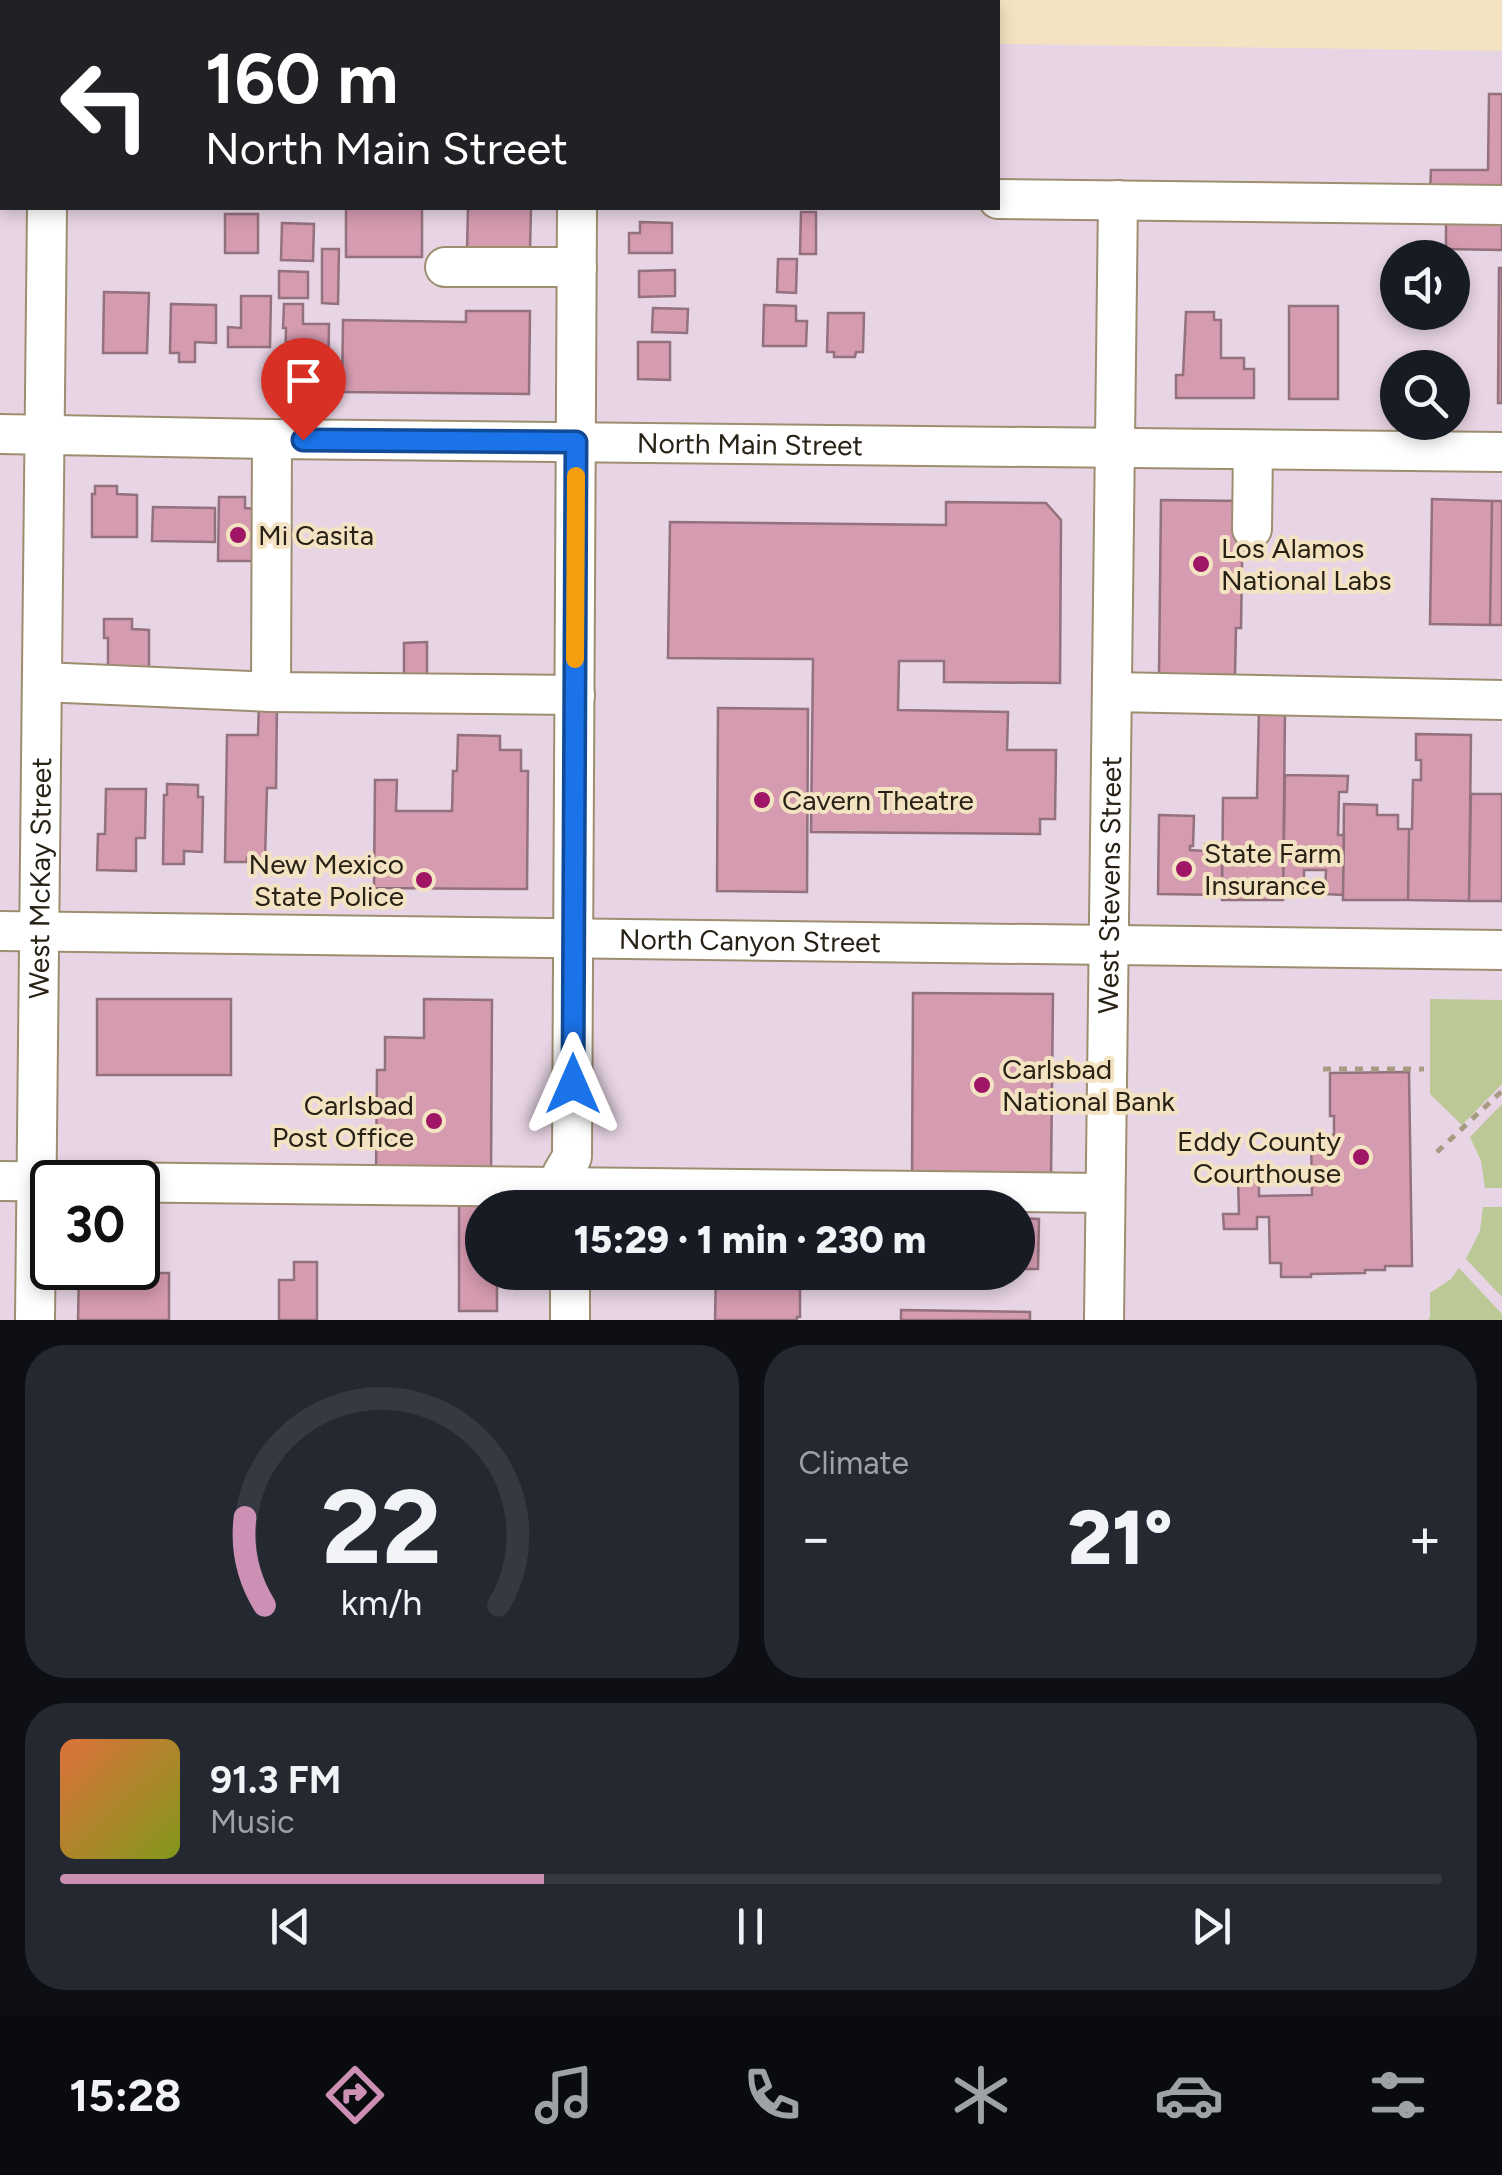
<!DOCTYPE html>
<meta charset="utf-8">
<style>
body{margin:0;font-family:Figtree,sans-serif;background:#242831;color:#f1f3f6;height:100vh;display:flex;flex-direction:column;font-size:38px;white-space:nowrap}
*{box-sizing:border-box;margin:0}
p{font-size:32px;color:#9ea1a6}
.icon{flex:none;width:55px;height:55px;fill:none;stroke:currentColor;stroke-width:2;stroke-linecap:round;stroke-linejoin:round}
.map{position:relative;height:1320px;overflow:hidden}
.details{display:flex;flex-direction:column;gap:25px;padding:25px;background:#0d0f14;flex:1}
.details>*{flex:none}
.guide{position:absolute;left:0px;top:0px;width:1000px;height:210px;box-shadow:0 5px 15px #0003;background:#202124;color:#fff;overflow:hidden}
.tools{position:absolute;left:1380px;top:240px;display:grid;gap:20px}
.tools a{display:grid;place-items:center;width:90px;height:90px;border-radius:50%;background:#171b24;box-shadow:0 5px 15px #0003;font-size:50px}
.speed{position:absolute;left:30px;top:1160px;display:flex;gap:20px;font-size:50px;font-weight:700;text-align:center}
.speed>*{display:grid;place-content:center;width:130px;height:130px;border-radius:50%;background:#171b24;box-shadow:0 5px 15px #0003;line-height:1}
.speed .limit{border:5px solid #111;border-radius:15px;background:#fff;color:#111}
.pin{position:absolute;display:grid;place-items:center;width:85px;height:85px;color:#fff;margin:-102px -42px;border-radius:50% 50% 50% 0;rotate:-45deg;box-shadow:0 0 10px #0007}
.pin .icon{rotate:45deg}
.me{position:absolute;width:110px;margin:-55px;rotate:0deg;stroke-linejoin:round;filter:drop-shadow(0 0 8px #0008)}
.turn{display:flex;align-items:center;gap:35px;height:210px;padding:0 40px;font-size:45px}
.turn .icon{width:130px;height:130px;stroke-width:2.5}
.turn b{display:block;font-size:70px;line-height:85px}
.big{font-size:75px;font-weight:800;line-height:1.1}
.details .tile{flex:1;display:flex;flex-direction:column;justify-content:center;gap:15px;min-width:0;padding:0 35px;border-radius:40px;background:#242831}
.details .dial{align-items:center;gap:0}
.dial svg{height:260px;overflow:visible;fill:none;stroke:#363941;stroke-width:7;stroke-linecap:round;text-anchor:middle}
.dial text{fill:#f1f3f6;stroke:none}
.song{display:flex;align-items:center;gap:30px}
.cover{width:120px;height:120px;border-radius:15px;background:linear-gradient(135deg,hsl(20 70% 55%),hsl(70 70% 35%))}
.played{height:10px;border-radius:5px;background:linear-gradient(90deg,#cc90b5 35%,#363941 35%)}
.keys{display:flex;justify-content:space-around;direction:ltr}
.heat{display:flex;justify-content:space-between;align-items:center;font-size:55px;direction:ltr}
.details .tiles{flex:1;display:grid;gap:25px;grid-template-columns:1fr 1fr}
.tile:last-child{grid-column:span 2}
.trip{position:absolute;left:465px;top:1190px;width:570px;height:100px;border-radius:50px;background:#171b24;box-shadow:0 5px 15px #0003;font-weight:800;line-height:100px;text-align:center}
.dock{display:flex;height:160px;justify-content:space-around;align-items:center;background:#090b0e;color:#9ea1a6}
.dock .icon{width:70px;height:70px}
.dock .selected{color:#cc90b5}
.dock b{font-size:45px;color:#f1f3f6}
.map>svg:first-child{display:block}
</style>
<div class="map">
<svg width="1502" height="1320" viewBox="0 0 1502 1320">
<rect width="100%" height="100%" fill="#f3e3c2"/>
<path fill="#e7d4e4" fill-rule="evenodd" d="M0 32H2V208H998V44L1502 51V1320H0ZM1398 258H1452V312H1398ZM1398 368H1452V422H1398ZM52 1182H138V1268H52ZM482 1208H1018V1272H482Z"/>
<path fill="#bcc896" d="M1430 999 1502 1000V1084L1462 1125 1430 1094Z
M1502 1104V1188H1485L1481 1161 1470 1137Z
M1483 1207H1502V1297L1466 1259 1480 1231Z
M1459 1268 1502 1314V1320H1428L1430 1317V1293L1451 1279Z"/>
<path fill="#d59bb0" stroke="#93717d" stroke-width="2.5" d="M1489 94H1502V193L1430 192 1431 170H1488Z
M346 208H422V257H346Z
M468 208H531L530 250 467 249Z
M801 212H816V254H800Z
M225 214H258V253H225Z
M1446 216 1502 217V250L1446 249Z
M640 222 672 223V253H629V233H640Z
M282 223 314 224 313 261 281 260Z
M322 249H339L338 304 322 303Z
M778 259H797L796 293 777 292Z
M1499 268H1502V403H1498Z
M675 270V296L639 297V271Z
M279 271 308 272V298H279Z
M104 292 149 293 147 353H103Z
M241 296H271L270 347H228V327L241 328Z
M171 304 216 305V343L195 342V362H179V353H170Z
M284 304H303V324H329L328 381 285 380 286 328H283Z
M764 305 796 306V321H807L806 346H763Z
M1289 306H1338V399H1289Z
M653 308 688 309 687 333 652 332Z
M466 311H530L529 394 342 392 343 320 466 322Z
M1186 312H1214V320H1221V358H1244V369H1254V398H1176V375H1183Z
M828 313H864L863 352H856L855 357H834V352H827Z
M638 342H670V380L638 379Z
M95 486H117V494L137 495V537H92V494H95Z
M219 497H245V508L259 509 258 561H218Z
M1432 499 1492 501 1490 625 1430 624Z
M1161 500 1243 501 1241 628H1236L1235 675 1159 674Z
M1492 501H1502V625H1490Z
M946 502 1046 503 1061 520 1060 683 944 682V661H899L898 710 1008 712 1007 750H1056L1055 819H1040V834L811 832 813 659 668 658 670 522 946 525Z
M153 507 215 508V542L152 541Z
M104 619H132V629L149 630V671L108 670V638H104Z
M427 642V676H404V643Z
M259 702H277L276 788H267L265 859 247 858V862H225L227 735H258Z
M718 708 808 709 807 892 717 891Z
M1259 709H1285L1283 900H1222L1223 798H1257Z
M1416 734 1471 735 1469 901 1408 900 1409 829H1412L1413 780H1421V760H1416Z
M458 735 500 736V750H521V771H528L527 889 374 888 375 780H397L396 811H452L453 771H457Z
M1285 775 1348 776 1347 792H1339L1338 835H1344L1343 895 1325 894 1326 870H1304V894H1283Z
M167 784 198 785V797H203L202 852 184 851V864H163L164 795H167Z
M106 789H146L145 838H136V871L97 870 98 834H105Z
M1471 794H1502V901H1469Z
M1344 804 1377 805V815H1398V829H1409L1408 900H1343Z
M1159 815 1194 816 1193 846H1190V850L1205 851V844L1222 845V895L1158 894Z
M913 993 1053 994 1051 1178 912 1176Z
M97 999H231V1075H97Z
M424 999 492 1000 491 1177 376 1172 377 1070H385V1037L424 1038Z
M1409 1072 1412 1266H1385V1270H1365V1273L1311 1274V1277H1281V1263H1270L1269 1217H1257V1229H1224L1223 1214H1239L1238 1179H1259V1196L1312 1195 1311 1135H1334V1116H1330V1073Z
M459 1202H498V1208H482V1272H497V1311H459Z
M1018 1218 1039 1219 1038 1269H1018Z
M294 1262H317V1320H279V1280H294Z
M84 1268H118V1273H169V1320H78L79 1272H84Z
M716 1272H830V1285H800V1317H797V1320H715Z
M901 1310 1030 1312V1320H901Z"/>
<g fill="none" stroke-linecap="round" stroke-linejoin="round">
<g stroke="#9d8e6f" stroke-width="42">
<g id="minor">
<path d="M0 187H2"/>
<path d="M998 199 1502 205"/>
<path d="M445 267H577"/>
<path id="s1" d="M0 434 272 439 1502 452"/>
<path d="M1252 529 1253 450"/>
<path d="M42 682 271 692 575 695"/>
<path d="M271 692 272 439"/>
<path d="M1113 692 1502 700"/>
<path id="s2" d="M0 931 1502 950"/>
<path d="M0 1181 1104 1193"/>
<path d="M562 1207V1174L572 1157 577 208"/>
<path id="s3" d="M35 1320 47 208"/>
<path d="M570 1320V1272"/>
<path id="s4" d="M1104 1320 1118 200"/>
</g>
</g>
<path stroke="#a79b81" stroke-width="5" stroke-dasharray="8 8" stroke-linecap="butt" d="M1323 1069H1424
M1437 1152 1502 1091"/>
<use href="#minor" stroke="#fff" stroke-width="38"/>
</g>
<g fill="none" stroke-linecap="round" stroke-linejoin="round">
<g stroke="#114b97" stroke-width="25">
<path id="route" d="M303 440 576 442 573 1084"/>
</g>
<use href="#route" stroke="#1a73e8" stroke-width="18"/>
<path stroke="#f59e0b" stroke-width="18" d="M575 659 576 476"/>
</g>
<g fill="#9e1665" stroke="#f3e3c2" stroke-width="4">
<circle cx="238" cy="535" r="10"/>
<circle cx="1201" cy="564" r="10"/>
<circle cx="762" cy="800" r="10"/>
<circle cx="1184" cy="869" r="10"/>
<circle cx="424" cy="880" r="10"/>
<circle cx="982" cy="1085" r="10"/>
<circle cx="434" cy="1121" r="10"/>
<circle cx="1361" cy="1157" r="10"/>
</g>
<g text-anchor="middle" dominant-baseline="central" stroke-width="8" stroke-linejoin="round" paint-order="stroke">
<g font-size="28" fill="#282216" stroke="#f3e3c2">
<text stroke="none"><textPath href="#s1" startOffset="750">North Main Street</textPath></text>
<text stroke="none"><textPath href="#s3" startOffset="442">West McKay Street</textPath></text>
<text stroke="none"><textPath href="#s4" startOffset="435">West Stevens Street</textPath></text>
<text stroke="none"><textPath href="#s2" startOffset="750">North Canyon Street</textPath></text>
</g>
<g font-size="28" fill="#282216" stroke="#f3e3c2" text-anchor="start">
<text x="258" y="535">Mi Casita</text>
<text x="1221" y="548">Los Alamos<tspan x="1221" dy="32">National Labs</tspan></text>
<text x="782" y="800">Cavern Theatre</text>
<text x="1204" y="853">State Farm<tspan x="1204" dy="32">Insurance</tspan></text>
<text x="404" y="864" text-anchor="end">New Mexico<tspan x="404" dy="32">State Police</tspan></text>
<text x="1002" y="1069">Carlsbad<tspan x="1002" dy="32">National Bank</tspan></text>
<text x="414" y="1105" text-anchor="end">Carlsbad<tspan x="414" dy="32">Post Office</tspan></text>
<text x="1341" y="1141" text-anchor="end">Eddy County<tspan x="1341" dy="32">Courthouse</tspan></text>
</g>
</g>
</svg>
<div class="tools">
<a><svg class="icon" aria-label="sound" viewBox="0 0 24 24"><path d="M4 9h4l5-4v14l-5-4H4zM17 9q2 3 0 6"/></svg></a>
<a><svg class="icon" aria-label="search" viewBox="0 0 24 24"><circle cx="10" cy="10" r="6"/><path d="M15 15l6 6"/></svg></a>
</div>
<div class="speed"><div class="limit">30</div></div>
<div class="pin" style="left:303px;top:440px;background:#d93025"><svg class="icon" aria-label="arrive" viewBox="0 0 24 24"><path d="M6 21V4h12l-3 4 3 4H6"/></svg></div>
<svg class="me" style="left:573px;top:1084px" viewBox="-20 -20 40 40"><path d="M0-17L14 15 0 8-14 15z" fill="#1a73e8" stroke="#fff" stroke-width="4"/></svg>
<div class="trip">15:29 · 1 min · 230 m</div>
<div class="guide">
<div class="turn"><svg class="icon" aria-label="left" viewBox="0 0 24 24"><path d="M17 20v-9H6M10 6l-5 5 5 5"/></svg><div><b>160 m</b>North Main Street</div></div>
</div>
</div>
<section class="details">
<div class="tiles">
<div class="tile dial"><svg viewBox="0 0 100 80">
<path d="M14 69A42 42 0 1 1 86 69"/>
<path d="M14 69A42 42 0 0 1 8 42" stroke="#cc90b5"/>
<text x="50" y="56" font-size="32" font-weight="700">22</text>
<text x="50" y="72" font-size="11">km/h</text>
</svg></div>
<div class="tile"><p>Climate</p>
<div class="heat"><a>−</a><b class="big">21°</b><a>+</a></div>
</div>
<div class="tile">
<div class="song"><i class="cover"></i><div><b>91.3 FM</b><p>Music</p></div></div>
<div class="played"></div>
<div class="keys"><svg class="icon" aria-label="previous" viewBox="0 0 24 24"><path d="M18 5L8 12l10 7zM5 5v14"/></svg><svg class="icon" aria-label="pause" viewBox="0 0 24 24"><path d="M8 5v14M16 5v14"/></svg><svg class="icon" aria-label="next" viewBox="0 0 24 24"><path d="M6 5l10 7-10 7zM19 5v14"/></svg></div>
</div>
</div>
</section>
<nav class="dock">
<b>15:28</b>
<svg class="icon selected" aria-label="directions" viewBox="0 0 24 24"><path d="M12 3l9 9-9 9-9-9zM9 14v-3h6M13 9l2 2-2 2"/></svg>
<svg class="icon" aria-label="music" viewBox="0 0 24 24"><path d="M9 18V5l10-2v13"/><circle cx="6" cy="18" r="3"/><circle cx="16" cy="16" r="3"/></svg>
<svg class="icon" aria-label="phone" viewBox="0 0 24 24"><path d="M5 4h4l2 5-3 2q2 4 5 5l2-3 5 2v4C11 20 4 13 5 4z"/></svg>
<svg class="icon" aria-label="climate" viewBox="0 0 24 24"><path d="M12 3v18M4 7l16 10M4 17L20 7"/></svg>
<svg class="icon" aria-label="car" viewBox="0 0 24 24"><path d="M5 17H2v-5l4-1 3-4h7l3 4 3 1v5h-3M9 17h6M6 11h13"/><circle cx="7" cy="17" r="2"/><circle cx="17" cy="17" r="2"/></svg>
<svg class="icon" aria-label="filters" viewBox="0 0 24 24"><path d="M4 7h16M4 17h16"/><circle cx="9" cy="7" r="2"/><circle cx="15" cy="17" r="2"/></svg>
</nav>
